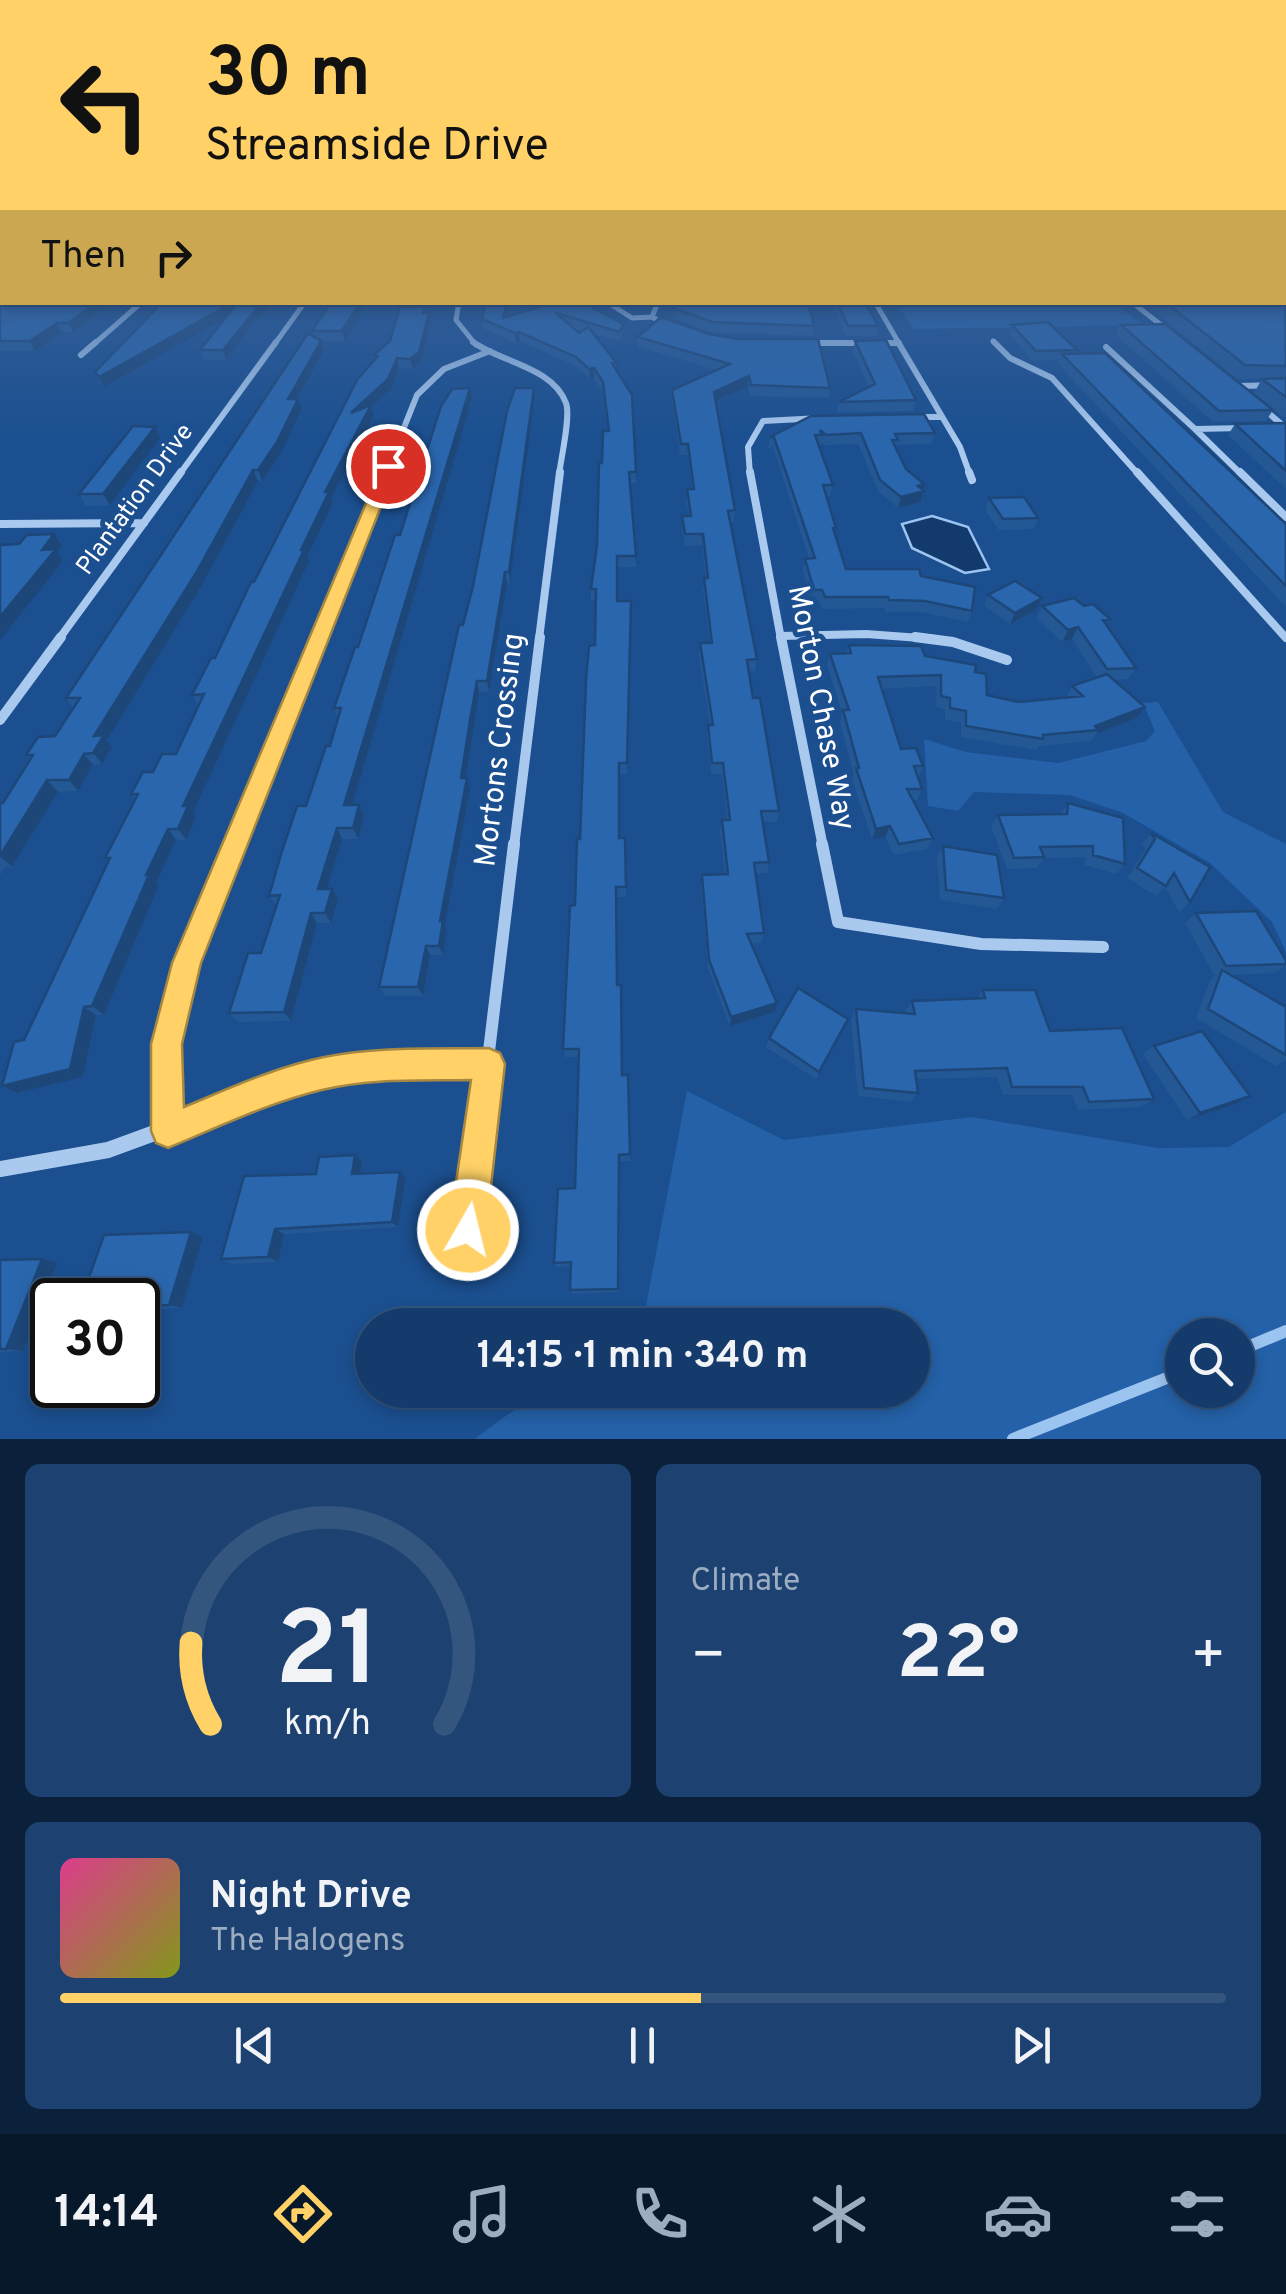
<!DOCTYPE html>
<meta charset="utf-8">
<style>
body{margin:0;font-family:Overpass,sans-serif;background:#1d4271;color:#f1f3f6;height:100vh;display:flex;flex-direction:column;font-size:38px;white-space:nowrap}
*{box-sizing:border-box;margin:0}
p{font-size:32px;color:#9dadc1}
.icon{flex:none;width:55px;height:55px;fill:none;stroke:currentColor;stroke-width:2;stroke-linecap:round;stroke-linejoin:round}
.map{position:relative;height:1439px;overflow:hidden}
.drawer{display:flex;flex-direction:column;gap:25px;padding:25px;background:#0b203b;flex:1}
.drawer>*{flex:none}
.banner{position:absolute;left:0px;top:0px;width:1288px;height:305px;box-shadow:0 5px 15px #0003,0 0 0 2px #33557e;background:#ffd166;color:#111;overflow:hidden}
.fabs{position:absolute;left:1165px;top:1318px;display:grid;gap:20px}
.fabs a{display:grid;place-items:center;width:90px;height:90px;border-radius:50%;background:#143b6b;box-shadow:0 5px 15px #0003,0 0 0 2px #33557e;font-size:50px}
.speed{position:absolute;left:30px;top:1278px;display:flex;gap:20px;font-size:50px;font-weight:700;text-align:center}
.speed>*{display:grid;place-content:center;width:130px;height:130px;border-radius:50%;background:#143b6b;box-shadow:0 5px 15px #0003,0 0 0 2px #33557e;line-height:1}
.speed .limit{border:5px solid #111;border-radius:15px;background:#fff;color:#111}
.pin{position:absolute;display:grid;place-items:center;width:85px;height:85px;color:#fff;margin:-42px;border:5px solid #fff;border-radius:50%;box-shadow:0 2px 10px #0007}
.me{position:absolute;width:110px;margin:-55px;rotate:8deg;stroke-linejoin:round;filter:drop-shadow(0 0 8px #0008)}
.turn{display:flex;align-items:center;gap:35px;height:210px;padding:0 40px;font-size:45px}
.turn .icon{width:130px;height:130px;stroke-width:2.5}
.turn b{display:block;font-size:70px;line-height:85px}
.then{display:flex;align-items:center;height:95px;padding:0 40px;background:#0003;gap:20px;font-size:38px}
.big{font-size:75px;font-weight:700;line-height:1.1}
.drawer .tile{flex:1;display:flex;flex-direction:column;justify-content:center;gap:15px;min-width:0;padding:0 35px;border-radius:15px;background:#1d4271}
.drawer .dial{align-items:center;gap:0}
.dial svg{height:260px;overflow:visible;fill:none;stroke:#33557e;stroke-width:7;stroke-linecap:round;text-anchor:middle}
.dial text{fill:#f1f3f6;stroke:none}
.song{display:flex;align-items:center;gap:30px}
.cover{width:120px;height:120px;border-radius:15px;background:linear-gradient(135deg,hsl(330 70% 55%),hsl(70 70% 35%))}
.played{height:10px;border-radius:5px;background:linear-gradient(90deg,#ffd166 55%,#33557e 55%)}
.keys{display:flex;justify-content:space-around;direction:ltr}
.heat{display:flex;justify-content:space-between;align-items:center;font-size:55px;direction:ltr}
.drawer .tiles{flex:1;display:grid;gap:25px;grid-template-columns:1fr 1fr}
.tile:last-child{grid-column:span 2}
.trip{position:absolute;left:355px;top:1308px;width:575px;height:100px;border-radius:50px;background:#143b6b;box-shadow:0 5px 15px #0003,0 0 0 2px #33557e;font-weight:700;line-height:100px;text-align:center}
.dock{display:flex;height:160px;justify-content:space-around;align-items:center;background:#08182b;color:#9dadc1}
.dock .icon{width:70px;height:70px}
.dock .active{color:#ffd166}
.dock b{font-size:45px;color:#f1f3f6}
.map>svg:first-child{display:block}
</style>
<div class="map">
<svg width="1286" height="1439" viewBox="0 0 1286 1439">
<rect width="100%" height="100%" fill="#1b4f8f"/>
<path fill="#2461a8" fill-rule="evenodd" d="M897 303H1114L1142 325 913 329Z
M1158 702 1223 812 1286 844V952L1272 922 1210 863 1123 813 1070 795 974 792 958 811 928 806 924 739 966 752 1058 763 1146 741 1155 731 1143 703Z
M687 1091 784 1140 972 1117 1158 1148 1229 1147 1286 1112V1439H474L542 1390H912V1325H632L644 1316ZM1182 1335H1238V1390H1182Z"/>
<path fill="#123a6d" stroke="#9cc4f0" stroke-width="2.5" d="M932 516 968 527 989 569 965 573 912 548 902 524Z"/>
<g fill="none" stroke-linecap="round" stroke-linejoin="round">
<path stroke="#9cc4f0" stroke-width="12" d="M1238 1351 1286 1331
M1013 1439 1182 1372"/>
<path stroke="#a9c9ee" stroke-width="5" d="M459 302 456 320 476 345
M607 302 632 318 652 317
M875 302 900 345
M1137 302 1133 303 1170 332
M652 317 670 327
M652 317 658 302
M993 341 997 345
M805 343H899
M93 345 142 302
M274 345 305 302"/>
<path stroke="#a9c9ee" stroke-width="6" d="M473 342C500 362 553 367 566 403 571 416 561 458 559 475
M898 342 960 447 970 475
M994 342 1010 358 1052 378 1139 475
M805 343H899
M1106 347 1195 429
M81 355 96 342
M1238 386 1286 385
M1260 406 1286 428
M913 417H942
M179 475 276 342
M385 475 417 395 444 369 490 351
M750 475 748 447 763 421 821 418
M1242 475 1195 429 1244 428"/>
<path stroke="#a9c9ee" stroke-width="8" d="M750 472 781 639
M969 472 972 480
M1137 472 1286 638
M1240 472 1286 517
M0 524 144 523
M780 636 866 634 934 639
M59 639 181 472
M318 639 386 472
M539 639 560 472"/>
<path stroke="#a9c9ee" stroke-width="10" d="M781 637 823 847
M915 637 953 642 1007 660
M0 720 61 637
M234 847 319 637
M514 847 540 637"/>
<path stroke="#a9c9ee" stroke-width="12" d="M822 844 838 922 981 944 1103 947
M168 1109 167 1044 187 963 235 844
M222 1109C260 1093 299 1077 341 1070 389 1061 440 1064 489 1064
M482 1109 514 844"/>
<path stroke="#a9c9ee" stroke-width="16" d="M168 1106V1131
M0 1169 108 1150 228 1106
M463 1264 482 1106"/>
<path fill="#fff" fill-rule="evenodd" d="M1285 255H1286V263H1285Z"/>
</g>
<path fill="#245895" d="M0 255 114 302 73 332H62L35 351H0Z
M1286 292V417H1283L1254 393 1262 379H1237L1148 306 1150 302H1285Z
M163 302 259 317 226 360H204L200 350 224 319 104 387 95 372Z
M368 302 345 341H321L324 351 297 399 302 409 281 453 262 481H258L202 585 107 740 112 747 102 764 93 765 78 791 58 792 12 867H5L0 875V803H3L30 759 26 755 55 736 73 708 66 698 313 337 312 331Z
M486 302H511L507 317 546 305 623 324V333L620 341 593 334 616 362V369L632 395 636 483H630L636 567H617V601L631 612 627 774H619V838H625L626 897H617V985L622 1075H628L630 1161H620L619 1292 572 1294 570 1290 571 1266 557 1267 554 1263 575 1188 579 1057H565L563 1049 595 645V600H591V589L597 545 602 463 608 431 603 392 594 378 590 379 577 367 520 341 516 343 483 328 482 319Z
M717 302H808L814 326 813 336 711 332 672 318 673 308Z
M831 302H865L878 326 876 336H846Z
M425 307 431 322 421 362 413 369 399 368 391 389 371 407 374 415 331 499 333 503 307 557 309 561 193 813 196 817 186 840H176L156 883 159 885 104 1015H96L83 1077 17 1093 2 1086 108 862 105 858 135 799 131 794 153 772 176 754 199 706 192 695 215 658 254 582 375 359 374 355Z
M1012 325 1077 350 1076 353 1286 524V607L1058 364 1059 360 1033 361 1009 335Z
M1121 325 1273 410 1266 421 1213 422 1116 335Z
M638 337 830 388 828 398 750 396 748 386 716 401 735 510 734 522H730L757 659 755 671H749L753 698 779 811 777 822H763L769 862 767 873H755L764 933 761 943 752 944 777 1003 775 1012 730 1026 708 969 701 885 702 875 725 874 720 831 722 820H727L722 774H711L707 736 708 725H710L699 655 700 643H710L703 590 704 578H706L702 545 685 546 682 528V516H689L686 500 687 489H692L688 455H680L672 400V390L716 370 638 347Z
M855 341 916 400 913 411 837 412 839 402 869 387 853 351Z
M535 398 510 583H507L489 692H479L472 731 465 778H467L470 789 445 925 447 931 443 955H430L423 996H385L379 987 463 625Z
M472 399 352 805H359L364 816 358 839H342L327 889H332L338 899 331 923H317L291 1021 238 1022 229 1013 261 953 277 906 269 896 330 746 338 718 334 708 358 647 400 535Z
M811 416 935 433 931 444 897 445 896 448 906 469 924 484 921 502 898 508 878 491 858 444 824 445 821 443 819 446 833 485 830 496H826L836 528 834 534 846 569 921 576 972 611 968 622 922 612H886L884 608 822 609 820 602H811L803 570 805 559 809 558 773 447 768 448 770 437Z
M1286 423V489L1228 435 1235 424Z
M160 438 110 505 86 506 79 494Z
M989 498 1038 518 1034 529 999 530 985 510Z
M988 595 1042 598 1036 610 1010 624 984 606Z
M1042 606 1106 625 1136 668 1128 679 1114 680 1145 707 1137 718 1096 734 1091 741 1039 746 1036 750 961 737V722L945 720V709L936 707 937 686 881 689 901 749 923 766 918 777 922 789 917 800H912L933 838 927 849 894 855 885 837 872 839 852 779 854 774 840 722 842 712 827 665 830 654 846 653 849 645 925 656 975 672 987 695 1018 702 1066 698 1072 686 1097 677 1072 639 1062 642 1036 618Z
M1068 803 1125 864 1116 874 1085 865V857L1044 858 1037 868 1007 869 991 826 998 815 1061 814Z
M1151 833 1190 902 1179 912 1165 887 1156 896 1127 878 1145 850 1142 844Z
M943 846 1004 898 997 909 940 900 937 857Z
M1196 913 1286 960V965L1275 973 1229 975 1286 1007V1060L1276 1066 1196 1018 1210 980 1216 975H1214L1185 923Z
M983 990 1050 1031 1154 1099 1140 1107 1078 1110 1072 1095H1003L997 1077 916 1079 918 1093 911 1102 858 1096 851 1019 856 1009 906 1013 905 1011 912 1001 976 999Z
M848 1019 816 1079 766 1047 769 1038Z
M1154 1046 1250 1096 1236 1104 1187 1120 1143 1054Z
M362 1161 360 1174 406 1178 398 1227 284 1234 278 1262 232 1264 221 1259Z
M191 1232 203 1237 182 1308 138 1310V1300Z
M0 1260 57 1263 23 1351 0 1352Z"/>
<path fill="#1d4779" d="M97 302H114L73 332 68 323Z
M234 302H242L244 308 104 387 99 377Z
M262 302H275L259 317 226 360 223 350Z
M360 302H368L345 341 342 331Z
M507 302H511L505 327 503 318Z
M429 312 431 322 421 362 413 369 410 359Z
M57 323 62 332 35 351 30 341Z
M519 332 520 341 516 343 515 333Z
M321 341 324 351 291 409 288 399Z
M397 358 399 368 391 389 371 407 374 415 331 499 333 503 307 557 309 561 193 813 196 817 186 840 178 829 183 806 301 550 325 492 351 413Z
M594 368V378L590 379 589 369Z
M749 376 748 386 713 402 714 392Z
M470 388 472 399 349 816 344 805Z
M534 388 535 398 510 583 509 572Z
M298 399 302 409 281 453 262 481 258 470Z
M155 427 160 438 110 505 103 494Z
M253 470 258 481 202 585 107 740 112 747 102 764 93 753 94 736Z
M924 484 921 502 898 508 901 497 918 486Z
M54 534 62 545 57 552 63 561 0 640V617L42 550Z
M505 572 507 583 489 692 487 681Z
M1042 598 1036 610 1010 624 1015 613Z
M1078 627 1072 639 1062 642 1068 630Z
M477 681 479 692 464 790 461 778Z
M1145 707 1137 718 1096 734 1098 730 1095 726Z
M84 754 93 765 78 791 69 780Z
M467 778 470 789 445 925 447 931 443 955 439 946 440 921Z
M47 780 58 792 12 867 0 856Z
M359 805 364 816 358 839 353 828Z
M890 826 885 837 872 839 876 829Z
M337 828 342 839 324 899 318 889Z
M168 829 176 840 156 883 159 885 104 1015 92 1006 146 875Z
M332 889 338 899 331 923 325 913Z
M311 913 317 923 291 1021 284 1012Z
M426 946 430 955 423 996 418 987Z
M777 1003 775 1012 730 1026 731 1017Z
M84 1007 96 1015 83 1077 17 1093 2 1086Z
M1250 1096 1236 1104 1187 1120 1200 1113Z
M355 1155 362 1161 359 1180 352 1174Z
M400 1172 406 1178 398 1227 392 1222Z
M275 1229 284 1234 278 1262 268 1257Z
M191 1232 203 1237 182 1308 169 1305Z
M42 1259 57 1263 23 1351 6 1349Z"/>
<path fill="#2a66ad" stroke="#1d4779" stroke-width="2.5" d="M2 254V302H97L68 323H57L30 341H0V255Z
M1285 292 1286 366 1245 365 1165 302H1285Z
M163 302H234L99 377 95 372Z
M238 302H262L223 350H200Z
M331 302H360L342 331H312Z
M486 302H507L503 318 546 305 547 302H582L623 324 620 332 556 313 579 333 588 327 616 362 612 363 632 395 636 472H629L636 556H617V601H631L627 763H619V838H625L626 887H616L617 985H621L622 1075H628L630 1154 619 1155 618 1289 570 1290 571 1262 554 1263 558 1189 575 1188 579 1049H563L570 906 575 905 577 839H580L586 680 589 646 595 645 596 589H591L597 545 599 463H602L603 431H609L603 382 594 368 589 369 576 357 519 332 515 333 482 319Z
M680 302H712L722 304 721 302H808L814 326 712 322 673 308Z
M837 302H865L878 326H848Z
M400 307H425L423 313 429 312 419 352 410 359 397 358 388 379 351 413 371 405 325 492H329L301 550H304L183 806H188L178 829H168L146 875H149L92 1006 84 1007 70 1069 2 1086 14 1042 24 1040 110 858H105L138 794H131L143 772H153L162 754H176L204 694 192 695 211 658H215L251 582H254L357 380 378 356 374 355 390 341Z
M661 317 709 334 739 339H818L830 388 751 385 749 376 714 392 735 510 728 511 757 659 747 660 753 698H760L779 811H761L769 862 754 863 764 933 747 934 777 1003 731 1017 709 960 702 875 728 874 722 820H730L723 763H712L708 725H713L700 643H712L704 578H708L703 534H685L682 516H691L687 489H694L688 444H681L672 390 730 364 638 337Z
M1048 322 1077 350 1036 351 1012 325Z
M1165 324 1273 410 1219 411 1121 325Z
M308 333 321 341 288 399H298L277 442 258 470H253L196 573 94 736 104 735 93 753 84 754 69 780H47L0 856V803H3L33 755H26L38 737 55 736 80 698H66Z
M886 340 916 400 839 402 875 384 855 341Z
M1105 353 1286 524V586L1062 354Z
M1286 378V397L1262 379Z
M470 388 344 805H359L353 828H337L318 889H332L325 913H311L284 1012 229 1013 248 953H261L280 895 269 896 282 851 297 806H306L326 746H330L341 708H334L355 647H358L395 535H400L441 406 452 389Z
M515 388H534L509 572H505L487 681H477L470 720 461 778H467L440 921H443L439 946H426L418 987H379L459 625H463L473 586 507 411Z
M924 414 935 433 895 434 898 440H892L906 469 924 484 918 486 924 491 901 497 880 480 861 433 826 435 820 430 822 435H815L833 485H823L836 528H833L846 569H919L921 576 975 587 972 611 925 601 889 600 888 597H825L822 590H814L805 559 815 558 774 437H770L811 416Z
M1286 423V471L1235 424Z
M133 426 155 427 103 494H79Z
M1024 497 1038 518 1003 519 989 498Z
M54 534 42 550 56 549 0 617V545L19 544 27 535Z
M1015 581 1042 598 1015 613 988 595Z
M1074 598 1084 606 1093 604 1110 619 1103 620 1136 668 1107 669 1078 627 1068 630 1042 606Z
M849 645 921 646 925 656 976 665 975 672 986 674 987 695 1018 702 1083 696 1072 686 1107 674 1145 707 1095 726 1098 730 1043 735V739L966 726V711L950 708V698L941 696V675L878 677 901 749 916 748 923 766H914L922 789H907L933 838 899 844 890 826 876 829 856 768H859L843 710H849L830 654 851 653Z
M1068 803 1123 818 1125 864 1093 855V846L1040 847 1044 857 1014 858 998 815 1067 814Z
M1151 833 1210 867 1190 902 1174 873 1166 886 1137 868 1155 839Z
M943 846 997 855 1004 898 946 890Z
M1256 911 1286 960V964L1226 966 1196 913Z
M1222 970 1286 1007V1055L1208 1009Z
M798 988 848 1019 819 1072 769 1038Z
M983 990H1035L1050 1031 1122 1028 1154 1099 1089 1102 1083 1087H1012L1007 1068 915 1071 918 1093 864 1088 856 1009 915 1014 912 1001 985 998Z
M1202 1031 1250 1096 1200 1113 1154 1046Z
M355 1155 352 1174 400 1172 392 1222 275 1229 268 1257 221 1259 244 1176 316 1174 319 1157Z
M191 1232 169 1305 138 1306V1300H81L104 1235Z
M42 1259 6 1349H0V1260Z"/>
<linearGradient id="sky" x2="0" y2="1"><stop stop-color="#0f2b4f"/><stop offset="0.54" stop-color="#39639b"/><stop offset="1" stop-color="#39639b" stop-opacity="0"/></linearGradient>
<rect width="1286" height="442" fill="url(#sky)"/>
<path fill="#ffd166" stroke="#a68842" stroke-width="2.5" d="M383 463 397 466 201 963 182 1044 184 1107C230 1088 275 1067 324 1057 378 1046 435 1049 489 1048L500 1053 505 1064 486 1230 480 1243 468 1248 455 1243 449 1230 471 1080C422 1081 370 1078 322 1090 268 1103 219 1127 168 1148L156 1143 151 1131V1044L172 963Z"/>
<g text-anchor="middle" dominant-baseline="central" stroke-width="10" stroke-linejoin="round" paint-order="stroke">
<g font-size="25" fill="#fff" stroke="#1b4f8f">
<text transform="translate(136 500) rotate(-54)">Plantation Drive</text>
</g>
<g font-size="30" fill="#fff" stroke="#1b4f8f">
<text transform="translate(820 708) rotate(79)">Morton Chase Way</text>
<text transform="translate(501 750) rotate(-83)">Mortons Crossing</text>
</g>
</g>
</svg>
<div class="fabs">
<a><svg class="icon" aria-label="search" viewBox="0 0 24 24"><circle cx="10" cy="10" r="6"/><path d="M15 15l6 6"/></svg></a>
</div>
<div class="speed"><div class="limit">30</div></div>
<div class="pin" style="left:388px;top:466px;background:#d93025"><svg class="icon" aria-label="arrive" viewBox="0 0 24 24"><path d="M6 21V4h12l-3 4 3 4H6"/></svg></div>
<svg class="me" style="left:468px;top:1230px" viewBox="-20 -20 40 40"><circle r="17" fill="#ffd166" stroke="#fff" stroke-width="3"/><path d="M0-11L8 9 0 5-8 9z" fill="#fff"/></svg>
<div class="trip">14:15 · 1 min · 340 m</div>
<div class="banner">
<div class="turn"><svg class="icon" aria-label="left" viewBox="0 0 24 24"><path d="M17 20v-9H6M10 6l-5 5 5 5"/></svg><div><b>30 m</b>Streamside Drive</div></div>
<div class="then">Then<svg class="icon" aria-label="right" viewBox="0 0 24 24"><path d="M7 20v-9h11M14 6l5 5-5 5"/></svg></div>
</div>
</div>
<section class="drawer">
<div class="tiles">
<div class="tile dial"><svg viewBox="0 0 100 80">
<path d="M14 69A42 42 0 1 1 86 69"/>
<path d="M14 69A42 42 0 0 1 8 44" stroke="#ffd166"/>
<text x="50" y="56" font-size="32" font-weight="700">21</text>
<text x="50" y="72" font-size="11">km/h</text>
</svg></div>
<div class="tile"><p>Climate</p>
<div class="heat"><a>−</a><b class="big">22°</b><a>+</a></div>
</div>
<div class="tile">
<div class="song"><i class="cover"></i><div><b>Night Drive</b><p>The Halogens</p></div></div>
<div class="played"></div>
<div class="keys"><svg class="icon" aria-label="previous" viewBox="0 0 24 24"><path d="M18 5L8 12l10 7zM5 5v14"/></svg><svg class="icon" aria-label="pause" viewBox="0 0 24 24"><path d="M8 5v14M16 5v14"/></svg><svg class="icon" aria-label="next" viewBox="0 0 24 24"><path d="M6 5l10 7-10 7zM19 5v14"/></svg></div>
</div>
</div>
</section>
<nav class="dock">
<b>14:14</b>
<svg class="icon active" aria-label="directions" viewBox="0 0 24 24"><path d="M12 3l9 9-9 9-9-9zM9 14v-3h6M13 9l2 2-2 2"/></svg>
<svg class="icon" aria-label="music" viewBox="0 0 24 24"><path d="M9 18V5l10-2v13"/><circle cx="6" cy="18" r="3"/><circle cx="16" cy="16" r="3"/></svg>
<svg class="icon" aria-label="phone" viewBox="0 0 24 24"><path d="M5 4h4l2 5-3 2q2 4 5 5l2-3 5 2v4C11 20 4 13 5 4z"/></svg>
<svg class="icon" aria-label="climate" viewBox="0 0 24 24"><path d="M12 3v18M4 7l16 10M4 17L20 7"/></svg>
<svg class="icon" aria-label="car" viewBox="0 0 24 24"><path d="M5 17H2v-5l4-1 3-4h7l3 4 3 1v5h-3M9 17h6M6 11h13"/><circle cx="7" cy="17" r="2"/><circle cx="17" cy="17" r="2"/></svg>
<svg class="icon" aria-label="filters" viewBox="0 0 24 24"><path d="M4 7h16M4 17h16"/><circle cx="9" cy="7" r="2"/><circle cx="15" cy="17" r="2"/></svg>
</nav>
